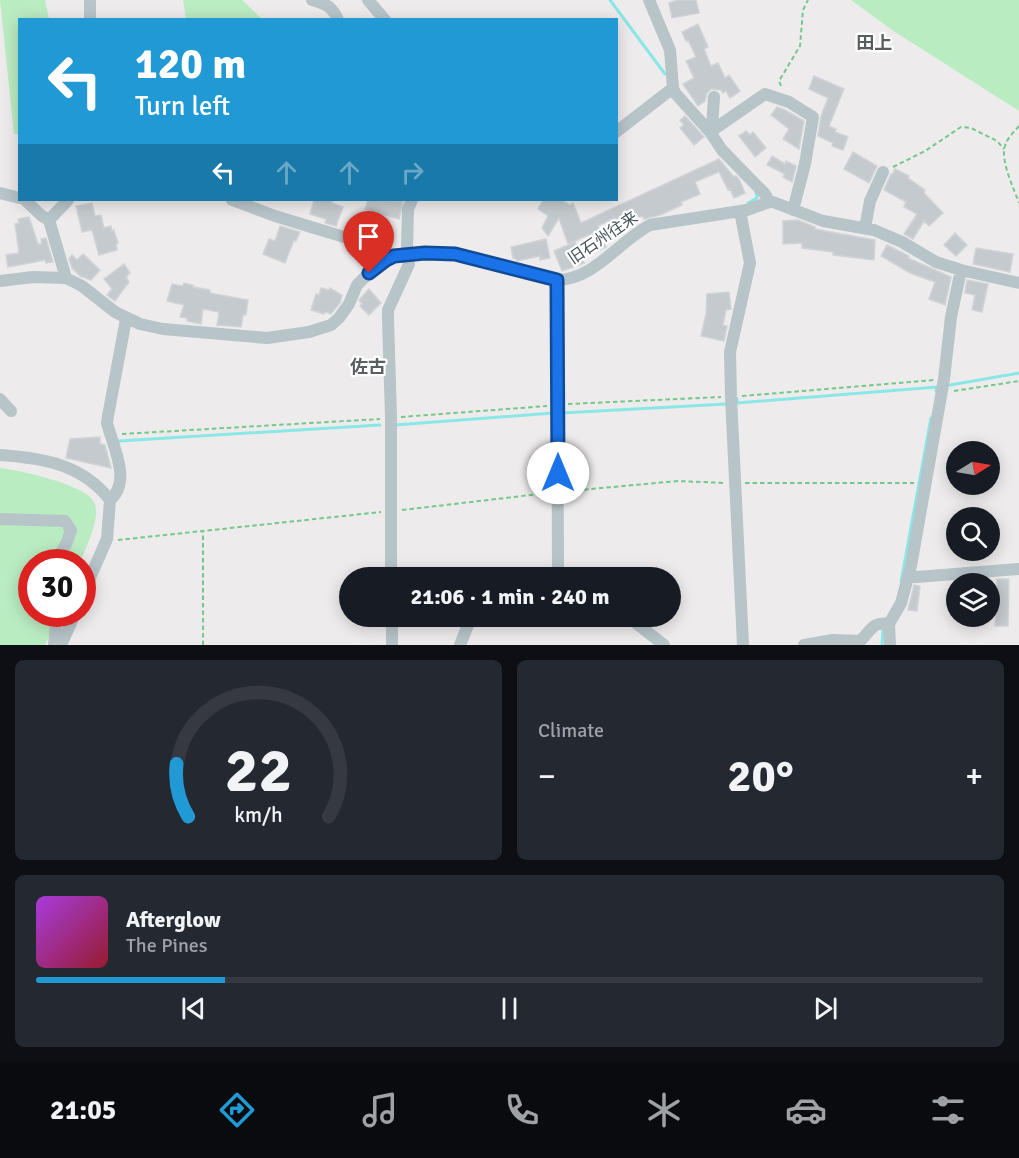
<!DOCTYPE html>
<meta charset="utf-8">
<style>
body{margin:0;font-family:Signika,"Noto Sans JP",sans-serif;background:#242831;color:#f1f3f6;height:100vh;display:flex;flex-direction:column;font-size:22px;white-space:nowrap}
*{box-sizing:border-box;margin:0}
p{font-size:20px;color:#9ea1a6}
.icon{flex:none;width:33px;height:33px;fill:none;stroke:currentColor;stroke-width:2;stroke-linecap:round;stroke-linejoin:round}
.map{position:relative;height:645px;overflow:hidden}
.panel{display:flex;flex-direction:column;gap:15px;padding:15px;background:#0d0f14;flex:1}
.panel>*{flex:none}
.banner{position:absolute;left:18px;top:18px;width:600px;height:183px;border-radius:0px;box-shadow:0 3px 15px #0003;background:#2099d4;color:#fff;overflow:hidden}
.needle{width:39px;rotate:79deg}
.buttons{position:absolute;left:946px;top:441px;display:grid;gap:12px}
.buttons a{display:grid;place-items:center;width:54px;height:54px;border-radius:50%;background:#171b24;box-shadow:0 3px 15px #0003;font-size:30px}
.speed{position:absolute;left:18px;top:549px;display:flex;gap:12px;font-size:30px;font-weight:700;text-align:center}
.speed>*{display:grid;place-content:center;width:78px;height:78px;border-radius:50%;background:#171b24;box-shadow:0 3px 15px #0003;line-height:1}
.speed .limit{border:9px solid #d22;background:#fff;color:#111}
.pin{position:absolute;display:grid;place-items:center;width:51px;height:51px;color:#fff;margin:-62px -26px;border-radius:50% 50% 50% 0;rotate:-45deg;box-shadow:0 0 6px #0007}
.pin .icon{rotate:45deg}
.me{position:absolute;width:66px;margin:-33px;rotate:0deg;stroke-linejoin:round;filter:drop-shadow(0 0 4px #0008)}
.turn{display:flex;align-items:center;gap:21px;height:126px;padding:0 18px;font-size:27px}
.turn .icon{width:78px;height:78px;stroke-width:2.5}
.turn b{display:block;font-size:42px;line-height:51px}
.lanes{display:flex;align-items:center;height:57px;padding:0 18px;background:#0003;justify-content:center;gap:30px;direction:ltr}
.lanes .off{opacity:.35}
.big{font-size:45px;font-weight:700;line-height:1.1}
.panel .widget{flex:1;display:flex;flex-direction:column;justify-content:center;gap:9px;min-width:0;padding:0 21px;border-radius:9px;background:#242831}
.panel .dial{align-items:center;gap:0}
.dial svg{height:156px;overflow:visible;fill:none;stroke:#363941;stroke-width:7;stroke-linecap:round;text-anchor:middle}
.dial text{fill:#f1f3f6;stroke:none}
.song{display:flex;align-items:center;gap:18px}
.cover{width:72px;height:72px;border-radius:9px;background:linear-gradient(135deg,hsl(280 70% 55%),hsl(350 70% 35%))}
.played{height:6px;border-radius:3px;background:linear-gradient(90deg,#2099d4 20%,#363941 20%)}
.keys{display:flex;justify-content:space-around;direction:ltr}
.heat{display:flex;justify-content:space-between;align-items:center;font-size:33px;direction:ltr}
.panel .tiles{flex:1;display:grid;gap:15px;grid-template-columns:1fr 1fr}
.widget:last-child{grid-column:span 2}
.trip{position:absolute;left:339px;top:567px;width:342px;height:60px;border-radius:30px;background:#171b24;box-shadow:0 3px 15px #0003;font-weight:700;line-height:60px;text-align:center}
.tab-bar{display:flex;height:96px;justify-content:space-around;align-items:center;background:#090b0e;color:#9ea1a6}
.tab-bar .icon{width:42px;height:42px}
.tab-bar .active{color:#2099d4}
.tab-bar b{font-size:27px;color:#f1f3f6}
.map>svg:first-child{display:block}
</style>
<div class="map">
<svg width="1019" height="645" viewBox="0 0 1019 645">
<rect width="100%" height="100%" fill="#eeebec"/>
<path fill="#baecc2" d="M0 0H45L49 19 20 20 19 134H14Z
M183 0H242L262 19H186Z
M851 0H1019V111L892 30Z
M0 468C18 470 90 485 95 504 100 520 86 547 80 562H32V614H60L45 645H0Z"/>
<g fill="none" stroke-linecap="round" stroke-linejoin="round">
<path stroke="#89e7e5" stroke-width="3" d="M610 0 665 74
M748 203 757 198 756 192
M950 385 1019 373
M737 399V403L937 387 936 391
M562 413 726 404
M395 425 553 413
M119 441 380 425
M901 582 931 418
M882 645 883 627"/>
</g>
<path fill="#c5cace" stroke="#d0d4d7" stroke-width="1.5" d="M677 0H696L699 13 672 18 669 3Z
M698 24 708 47 704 49 711 66 718 63 725 78 729 75 740 91 730 98 726 91 723 93 721 90 711 89 707 93 705 101 698 106 683 84 694 78 686 61 696 57 688 40 686 41 682 32Z
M814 76 844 89 829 126 836 129 835 132 848 137 843 150 832 146 833 143 818 136 821 116 828 98 809 89Z
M777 107 785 110 804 121 799 149 783 139 789 129 771 115Z
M685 116 704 137 694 145 680 128 684 125 680 120Z
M746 131 750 135 753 132 766 148 755 157 739 136Z
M853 152 877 166 869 183 844 169Z
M772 156 785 164 786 161 796 166 792 182 783 177 785 174 767 165Z
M719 159 734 177 736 176 739 179 745 193 734 198 730 189 728 190 719 172 716 173 695 182 700 194 681 202 682 205 660 215 644 219 643 216 640 217 619 227 615 218 598 226 606 247 598 251 591 234 568 244 559 218 548 236 542 228 548 216 538 209 543 200H561L570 205 573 203 581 223Z
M895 169 909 176 908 178 925 190 924 193 943 213 929 226 924 221 913 239 904 234 917 214 904 207 906 202 884 190 891 174 892 175Z
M314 200H332V203L343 207 336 226 325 223 326 219 310 214Z
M368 200 403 201 399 219 365 209Z
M92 203 95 216 101 215 104 228 111 226 112 231 114 230 118 243 116 244 117 250 99 255 92 230 82 232 76 206Z
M29 217 38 244H42L41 239 46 238 53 262 46 263 45 260 8 267 6 255 19 253 15 224 19 223 18 219Z
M798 220 815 227V229L875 240 874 260 833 255V252L802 248V243L783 244V221Z
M280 226 300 232 296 241 294 240 285 263 263 254 269 239 275 241Z
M955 233 967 245 956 256 944 245Z
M546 239 550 258 540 260V256L517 261 515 258H513L511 247Z
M575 242 584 263 562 271 554 251Z
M887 245 909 256 908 258 951 277 945 305 929 299 935 282 910 273 881 256Z
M976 248 1013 254 1010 272 973 264Z
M83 254 100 270 91 280 80 276 72 268 69 259 72 255 77 260Z
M124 264 130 273 126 277 129 282 115 301 107 295 112 289 104 279Z
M967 280 988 284 982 312 972 310 975 295 965 293Z
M184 283 193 285V287L210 290V293L248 300 246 315H243L241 327 217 325 219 312 203 309 201 324 187 321V318L180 317 184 305 167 301 172 284 183 286Z
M321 288 329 290 330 288 342 295 340 303 331 314 325 312 324 314 311 310 316 294 319 295Z
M369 289 381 303 369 315 360 306 362 304 359 300Z
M729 292 731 309 726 310 723 325 727 326 724 341 701 336 706 314 707 294Z
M100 437V444L105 445 111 468 66 458 70 439Z
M997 579H1009L1008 626H995Z
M914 585 920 586 917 611 908 610Z"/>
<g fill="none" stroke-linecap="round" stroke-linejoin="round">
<path stroke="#74c88b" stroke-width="2" stroke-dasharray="4.5 3" stroke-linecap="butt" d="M781 86 779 81 800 46 803 10 808 0
M1019 126C1014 132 1007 138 1005 146 1000 160 1014 189 1019 203
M893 167 925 151 961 127 971 128 997 141 1004 149
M954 391 1019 381
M742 396 934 380
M568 404 721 397
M401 417 547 406
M122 434 380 419
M745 483H914
M569 491 678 481 725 483
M402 510 548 493
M118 540 381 512
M203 645V531"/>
<path stroke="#b7c4c8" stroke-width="12" d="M90 0V20
M312 0C326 4 332 6 338 20
M368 0 385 20
M649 0 670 50 673 88 675 93 710 132 722 150 765 194 769 202
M616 132 673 88
M710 132 765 94 789 102 813 117 805 164 793 210
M710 132 712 127 714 97
M0 193 20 198
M25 200 42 216 49 220
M232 200 275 216 377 247 394 257
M740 211 750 263 730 352 731 397 743 645
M865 228 870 201 883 172
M66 278 49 220 68 200
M557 280 558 578
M0 281 33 277 66 278 82 286 115 312 140 324 163 329 267 338 309 332 331 325 339 318 349 304 357 285 369 273 386 260 394 257 425 253 455 254 557 280C594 280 619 241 650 225L747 210 769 202H773L823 221 874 230 902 242 936 262 961 270 1019 283
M0 399 11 411
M0 455C43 458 82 464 110 500L107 539 82 596
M110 500C132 481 113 447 107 423L108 416 126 319
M0 519 65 521 71 530 67 542 56 562
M909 576 917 577 1019 569
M391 578V418L388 318V310L409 264 407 249 408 209 412 200
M392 616V645
M627 616 664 645
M54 645 57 614
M61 645 75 614
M460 645 468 625 475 616
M804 645 833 640 860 641C871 631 872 621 889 624
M890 645 889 624 901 603 911 566 944 379 951 317 961 270"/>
</g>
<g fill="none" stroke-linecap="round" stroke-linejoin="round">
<g stroke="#114b97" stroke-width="15">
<path id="route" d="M369 273 386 260 394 256 425 253 455 254 557 280 558 473"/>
</g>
<use href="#route" stroke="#1a73e8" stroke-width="10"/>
</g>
<g text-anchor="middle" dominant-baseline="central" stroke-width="4.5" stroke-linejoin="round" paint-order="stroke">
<g font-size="16" fill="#455358" stroke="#fff">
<text transform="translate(603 238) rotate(-34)">旧石州往来</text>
</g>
<g font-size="18" font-weight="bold" fill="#595e60" stroke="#fff">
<text x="874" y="43">田上</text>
<text x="368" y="367">佐古</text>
</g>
</g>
</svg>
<div class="buttons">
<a><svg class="needle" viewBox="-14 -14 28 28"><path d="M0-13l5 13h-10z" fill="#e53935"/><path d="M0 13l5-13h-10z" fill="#9ea1a6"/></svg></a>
<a><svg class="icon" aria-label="search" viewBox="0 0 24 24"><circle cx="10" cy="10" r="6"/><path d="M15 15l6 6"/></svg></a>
<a><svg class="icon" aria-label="layers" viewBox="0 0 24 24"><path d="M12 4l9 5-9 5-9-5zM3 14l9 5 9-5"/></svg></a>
</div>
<div class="speed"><div class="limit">30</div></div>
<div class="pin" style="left:369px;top:273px;background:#d93025"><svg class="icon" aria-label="arrive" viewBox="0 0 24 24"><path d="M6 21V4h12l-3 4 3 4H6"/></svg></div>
<svg class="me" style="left:558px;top:473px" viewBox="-20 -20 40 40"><circle r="19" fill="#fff"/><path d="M0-13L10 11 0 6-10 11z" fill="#1a73e8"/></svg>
<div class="trip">21:06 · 1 min · 240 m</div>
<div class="banner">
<div class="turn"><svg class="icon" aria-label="left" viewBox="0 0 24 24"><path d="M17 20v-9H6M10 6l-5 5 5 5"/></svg><div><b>120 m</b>Turn left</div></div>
<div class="lanes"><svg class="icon" aria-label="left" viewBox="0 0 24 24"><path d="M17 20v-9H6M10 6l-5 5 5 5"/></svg><svg class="icon off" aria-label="ahead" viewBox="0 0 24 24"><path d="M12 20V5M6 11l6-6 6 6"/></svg><svg class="icon off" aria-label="ahead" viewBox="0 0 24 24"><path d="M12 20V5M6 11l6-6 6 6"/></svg><svg class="icon off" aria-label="right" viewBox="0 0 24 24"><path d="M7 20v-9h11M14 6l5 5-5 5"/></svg></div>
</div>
</div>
<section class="panel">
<div class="tiles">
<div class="widget dial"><svg viewBox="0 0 100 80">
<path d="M14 69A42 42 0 1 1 86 69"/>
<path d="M14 69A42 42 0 0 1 8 42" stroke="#2099d4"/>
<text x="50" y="56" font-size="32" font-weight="700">22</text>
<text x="50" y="72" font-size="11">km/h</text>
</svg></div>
<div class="widget"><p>Climate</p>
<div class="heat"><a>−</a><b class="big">20°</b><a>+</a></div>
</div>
<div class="widget">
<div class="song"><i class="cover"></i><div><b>Afterglow</b><p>The Pines</p></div></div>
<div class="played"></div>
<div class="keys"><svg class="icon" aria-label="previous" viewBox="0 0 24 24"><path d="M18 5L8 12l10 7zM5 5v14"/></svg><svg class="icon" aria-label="pause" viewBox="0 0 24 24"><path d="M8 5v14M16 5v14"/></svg><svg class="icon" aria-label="next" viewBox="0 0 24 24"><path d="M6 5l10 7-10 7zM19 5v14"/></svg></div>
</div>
</div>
</section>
<nav class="tab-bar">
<b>21:05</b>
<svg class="icon active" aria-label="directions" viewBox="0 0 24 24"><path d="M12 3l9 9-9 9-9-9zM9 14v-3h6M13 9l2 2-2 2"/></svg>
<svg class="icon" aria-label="music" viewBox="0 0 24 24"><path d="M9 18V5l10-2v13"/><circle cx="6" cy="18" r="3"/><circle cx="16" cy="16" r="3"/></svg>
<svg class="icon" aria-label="phone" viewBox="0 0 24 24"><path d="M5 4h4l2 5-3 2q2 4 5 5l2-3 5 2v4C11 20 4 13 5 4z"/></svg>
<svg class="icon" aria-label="climate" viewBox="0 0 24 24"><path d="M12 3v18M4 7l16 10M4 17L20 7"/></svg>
<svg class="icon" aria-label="car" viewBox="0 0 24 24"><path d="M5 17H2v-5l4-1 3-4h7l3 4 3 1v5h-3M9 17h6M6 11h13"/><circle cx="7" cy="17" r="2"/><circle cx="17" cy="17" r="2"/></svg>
<svg class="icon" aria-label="filters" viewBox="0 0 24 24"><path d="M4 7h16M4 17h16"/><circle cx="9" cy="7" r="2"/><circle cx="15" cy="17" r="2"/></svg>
</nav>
